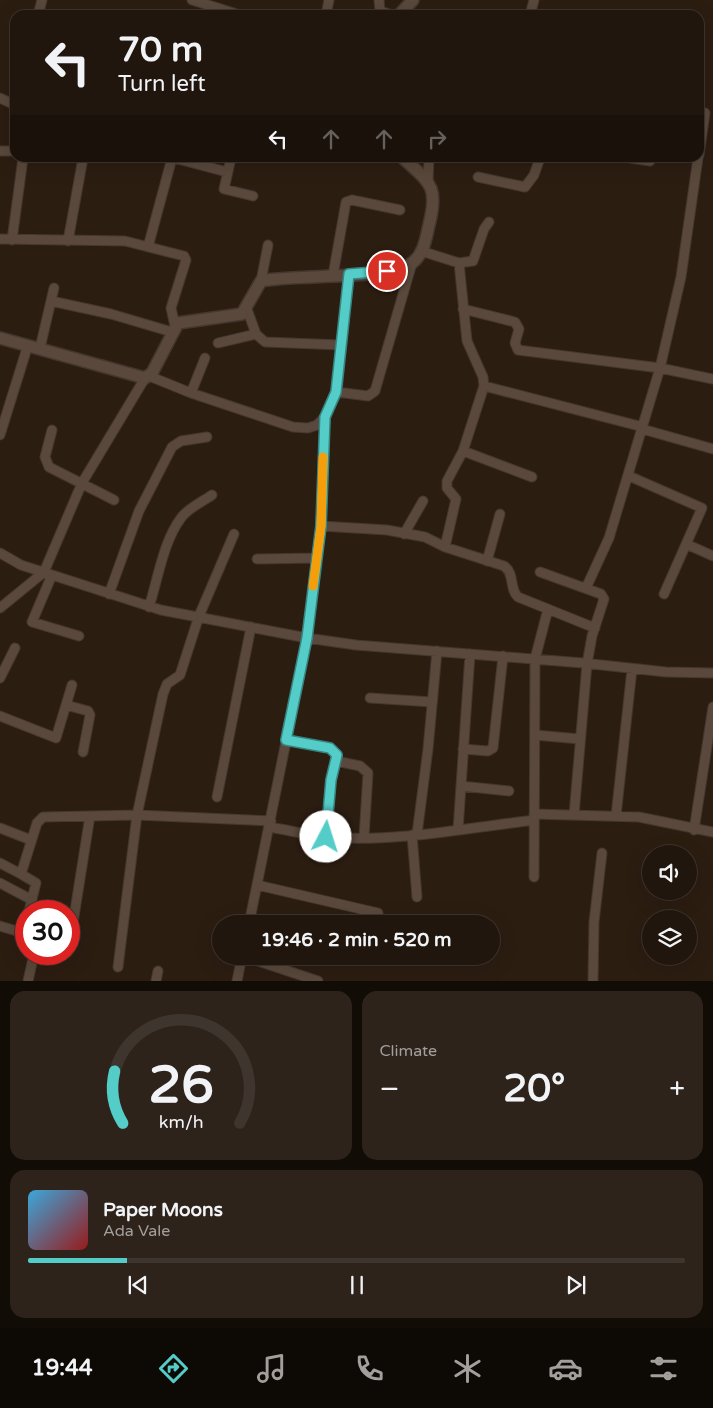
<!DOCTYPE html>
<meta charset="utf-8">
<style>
body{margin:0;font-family:"Varela Round",sans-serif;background:#2d231b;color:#f1f3f6;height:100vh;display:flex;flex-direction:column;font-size:19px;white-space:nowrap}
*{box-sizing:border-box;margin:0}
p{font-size:16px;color:#a29f9d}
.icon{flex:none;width:28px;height:28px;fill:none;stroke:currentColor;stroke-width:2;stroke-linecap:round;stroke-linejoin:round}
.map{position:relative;height:981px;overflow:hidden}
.panel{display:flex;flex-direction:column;gap:10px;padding:10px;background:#120c07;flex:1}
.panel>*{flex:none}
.hud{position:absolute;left:10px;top:10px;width:694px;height:152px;border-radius:15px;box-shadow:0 5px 20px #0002,0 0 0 1px #3e352e;background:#21160d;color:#f1f3f6;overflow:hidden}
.tools{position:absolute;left:642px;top:845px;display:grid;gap:10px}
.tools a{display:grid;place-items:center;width:55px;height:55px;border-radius:50%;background:#21160d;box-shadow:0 5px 20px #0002,0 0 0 1px #3e352e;font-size:25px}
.speed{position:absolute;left:15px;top:900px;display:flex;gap:10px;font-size:25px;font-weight:700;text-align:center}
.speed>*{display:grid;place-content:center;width:65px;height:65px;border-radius:50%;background:#21160d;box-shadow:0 5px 20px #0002,0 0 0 1px #3e352e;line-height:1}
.speed .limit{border:8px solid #d22;background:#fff;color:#111}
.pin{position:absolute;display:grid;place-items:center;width:42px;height:42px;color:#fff;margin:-21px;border:2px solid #fff;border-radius:50%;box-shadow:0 1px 5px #0007}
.me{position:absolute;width:55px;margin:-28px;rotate:5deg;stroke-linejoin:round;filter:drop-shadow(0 0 4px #0008)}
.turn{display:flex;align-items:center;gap:18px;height:105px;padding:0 25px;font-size:22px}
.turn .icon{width:65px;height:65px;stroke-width:2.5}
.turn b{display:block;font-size:35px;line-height:42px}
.lanes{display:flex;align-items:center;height:48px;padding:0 25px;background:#0003;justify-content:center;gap:25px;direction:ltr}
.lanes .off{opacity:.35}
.big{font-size:38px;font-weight:800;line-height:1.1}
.panel .widget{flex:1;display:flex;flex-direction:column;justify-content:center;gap:8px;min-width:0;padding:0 18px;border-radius:15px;background:#2d231b}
.panel .dial{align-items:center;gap:0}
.dial svg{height:130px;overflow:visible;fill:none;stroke:#3e352e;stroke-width:7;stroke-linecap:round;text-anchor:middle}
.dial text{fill:#f1f3f6;stroke:none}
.song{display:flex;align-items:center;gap:15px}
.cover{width:60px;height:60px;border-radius:8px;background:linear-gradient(135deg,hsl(200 70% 55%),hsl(0 70% 35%))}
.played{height:5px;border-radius:2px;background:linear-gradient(90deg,#54cdc8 15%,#3e352e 15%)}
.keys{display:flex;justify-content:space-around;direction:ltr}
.heat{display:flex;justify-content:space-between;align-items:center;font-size:28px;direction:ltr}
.panel .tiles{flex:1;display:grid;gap:10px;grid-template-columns:1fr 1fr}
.widget:last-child{grid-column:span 2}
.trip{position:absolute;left:212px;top:915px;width:288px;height:50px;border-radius:25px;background:#21160d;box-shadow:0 5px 20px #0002,0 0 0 1px #3e352e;font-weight:800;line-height:50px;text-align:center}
.dock{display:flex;height:80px;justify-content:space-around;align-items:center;background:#0d0905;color:#a29f9d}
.dock .icon{width:35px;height:35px}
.dock .current{color:#54cdc8}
.dock b{font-size:22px;color:#f1f3f6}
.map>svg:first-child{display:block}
</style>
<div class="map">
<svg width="713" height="981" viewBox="0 0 713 981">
<rect width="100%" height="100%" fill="#2c1d11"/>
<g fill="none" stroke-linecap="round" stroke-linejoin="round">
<g stroke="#443730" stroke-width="11">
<path id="street" d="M192 0 240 15
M379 0 380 11 392 15
M38 15 42 0
M326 15 329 0
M530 15 534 0
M0 98 15 105
M0 151H15
M699 155 705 113
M174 158 227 172
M231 158 224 189 253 196
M630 158 650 161
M478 177 525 187 534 175 540 158
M428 182 429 158
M0 239 125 241 184 256 186 260 171 308 175 326
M12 240 23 158
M68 241 83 158
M148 247 172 158
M421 251 459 263 473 261 484 229 489 222
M333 275 346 202 352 200 400 210
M261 281 268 245
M51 301 111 314 172 332
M247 309 256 334 265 342 341 345
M463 309 515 322 519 329 515 343 518 350 660 368 713 379
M218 343 256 334
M40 348 54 288
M149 376 191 393 293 427 308 428 317 425 325 417 337 392 349 274
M484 386 643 427
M337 392 368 396 375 391 412 263
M191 393 205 358
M642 429 713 449
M52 430 45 457 49 467 114 500
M0 435 28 345
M463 451 532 477
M629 476 702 508 664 594
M321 526 387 530 425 537 445 547 504 566C515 573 509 589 518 597L595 628
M404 534 423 501
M686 544 713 556
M445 547 456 499 447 488V481L463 451 484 386 483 377 467 341 459 263
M0 553 21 565 161 610 307 638 356 645 583 663 666 672 713 673
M257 559 317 558
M487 561 500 514
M540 572 601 594 604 599 592 636 587 664 574 815
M52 575 32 622 79 636
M586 588 609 538 660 368 681 277 698 158
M109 594 139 511 172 447 181 441 207 437
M149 607C158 579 163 542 181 518 188 508 202 502 212 495
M0 608 44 572 82 483 145 378
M0 678 15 648
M370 698 432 702
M66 705 88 711 90 715 83 752
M0 716 56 738 72 685
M535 735 580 739
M287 740 330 748 337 755 331 780 326 837
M463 749 488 751 493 748 503 656
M336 761 360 766 368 773 364 837
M461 786 509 791
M217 797 251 627
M534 814 639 817 713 832
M616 816 632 669
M269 827C288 830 307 835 326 837 391 843 469 828 534 820
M0 828 31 840
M458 830 470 654
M694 830 713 707
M417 834 428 749 437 651
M412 835 417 897
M0 863 21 874 37 823 43 817 137 815 271 821
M21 874 36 883 29 911
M534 877 535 659 548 609
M0 883 32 900
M257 885 378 913
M73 923 90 816
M249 924 307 638 321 526 325 417
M0 926 20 932 23 931 26 923
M243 956 318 981
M118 967 137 815 163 694 167 684 180 675 199 616 234 534
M28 981 34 954
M156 981 158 971
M237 981 242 956
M593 981 594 922 602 853"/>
</g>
<g stroke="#443730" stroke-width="14">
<path id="secondary" d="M399 15 413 0
M0 338 145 378 152 373 178 323 242 314 261 281C294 274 391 280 412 263 424 254 426 238 429 225 439 186 430 183 403 158"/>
</g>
<use href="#street" stroke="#59483b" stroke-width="9"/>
<use href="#secondary" stroke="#59483b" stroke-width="11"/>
</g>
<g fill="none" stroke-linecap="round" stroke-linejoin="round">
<g stroke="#378582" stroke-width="12">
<path id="route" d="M326 837 331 780 337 755 330 748 286 740 307 638 321 526 325 417 336 392 349 274 387 271"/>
</g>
<use href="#route" stroke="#54cdc8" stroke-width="9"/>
<path stroke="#f59e0b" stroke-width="9" d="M313 586 321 526 323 457"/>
</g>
</svg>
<div class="tools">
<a><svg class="icon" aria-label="sound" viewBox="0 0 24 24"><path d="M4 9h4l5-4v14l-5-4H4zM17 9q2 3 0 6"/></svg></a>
<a><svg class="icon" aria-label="layers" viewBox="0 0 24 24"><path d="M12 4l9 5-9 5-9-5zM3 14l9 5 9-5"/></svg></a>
</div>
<div class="speed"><div class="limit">30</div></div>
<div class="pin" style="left:387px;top:271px;background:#d93025"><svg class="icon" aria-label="arrive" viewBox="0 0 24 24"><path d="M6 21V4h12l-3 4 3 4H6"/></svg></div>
<svg class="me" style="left:326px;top:837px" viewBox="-20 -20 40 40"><circle r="19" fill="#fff"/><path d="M0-13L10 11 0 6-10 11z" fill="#54cdc8"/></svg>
<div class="trip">19:46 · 2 min · 520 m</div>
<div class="hud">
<div class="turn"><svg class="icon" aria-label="left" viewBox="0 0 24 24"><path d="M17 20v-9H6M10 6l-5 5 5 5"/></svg><div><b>70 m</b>Turn left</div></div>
<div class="lanes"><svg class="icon" aria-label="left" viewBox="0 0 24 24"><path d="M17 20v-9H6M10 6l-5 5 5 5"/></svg><svg class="icon off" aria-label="ahead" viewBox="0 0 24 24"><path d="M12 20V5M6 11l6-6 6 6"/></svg><svg class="icon off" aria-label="ahead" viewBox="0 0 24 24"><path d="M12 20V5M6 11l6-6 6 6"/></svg><svg class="icon off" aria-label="right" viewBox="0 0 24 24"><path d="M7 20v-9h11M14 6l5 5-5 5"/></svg></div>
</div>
</div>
<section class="panel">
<div class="tiles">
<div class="widget dial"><svg viewBox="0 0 100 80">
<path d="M14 69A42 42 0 1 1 86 69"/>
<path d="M14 69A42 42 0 0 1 9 37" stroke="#54cdc8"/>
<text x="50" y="56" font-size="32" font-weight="700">26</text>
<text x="50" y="72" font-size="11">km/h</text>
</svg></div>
<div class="widget"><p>Climate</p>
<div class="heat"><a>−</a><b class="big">20°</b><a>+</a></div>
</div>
<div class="widget">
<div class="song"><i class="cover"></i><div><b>Paper Moons</b><p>Ada Vale</p></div></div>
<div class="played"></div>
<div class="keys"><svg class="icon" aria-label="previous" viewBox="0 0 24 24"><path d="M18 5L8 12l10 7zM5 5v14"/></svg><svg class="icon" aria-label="pause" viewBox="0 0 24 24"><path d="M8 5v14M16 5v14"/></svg><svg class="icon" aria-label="next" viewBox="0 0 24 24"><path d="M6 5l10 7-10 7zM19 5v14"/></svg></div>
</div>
</div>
</section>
<nav class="dock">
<b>19:44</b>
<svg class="icon current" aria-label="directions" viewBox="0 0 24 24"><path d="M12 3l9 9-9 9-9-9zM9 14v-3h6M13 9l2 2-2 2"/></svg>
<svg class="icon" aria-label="music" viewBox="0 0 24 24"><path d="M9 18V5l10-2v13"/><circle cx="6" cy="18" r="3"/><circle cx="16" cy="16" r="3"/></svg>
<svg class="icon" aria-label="phone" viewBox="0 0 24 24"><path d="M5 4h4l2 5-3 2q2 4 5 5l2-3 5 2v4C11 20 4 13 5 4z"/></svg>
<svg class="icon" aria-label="climate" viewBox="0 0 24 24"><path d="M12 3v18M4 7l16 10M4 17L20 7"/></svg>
<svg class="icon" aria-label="car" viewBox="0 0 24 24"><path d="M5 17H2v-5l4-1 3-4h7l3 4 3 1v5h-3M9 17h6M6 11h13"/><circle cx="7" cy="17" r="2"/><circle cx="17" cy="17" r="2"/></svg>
<svg class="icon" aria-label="filters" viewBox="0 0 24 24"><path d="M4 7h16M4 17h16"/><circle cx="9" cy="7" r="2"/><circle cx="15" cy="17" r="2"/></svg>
</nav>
